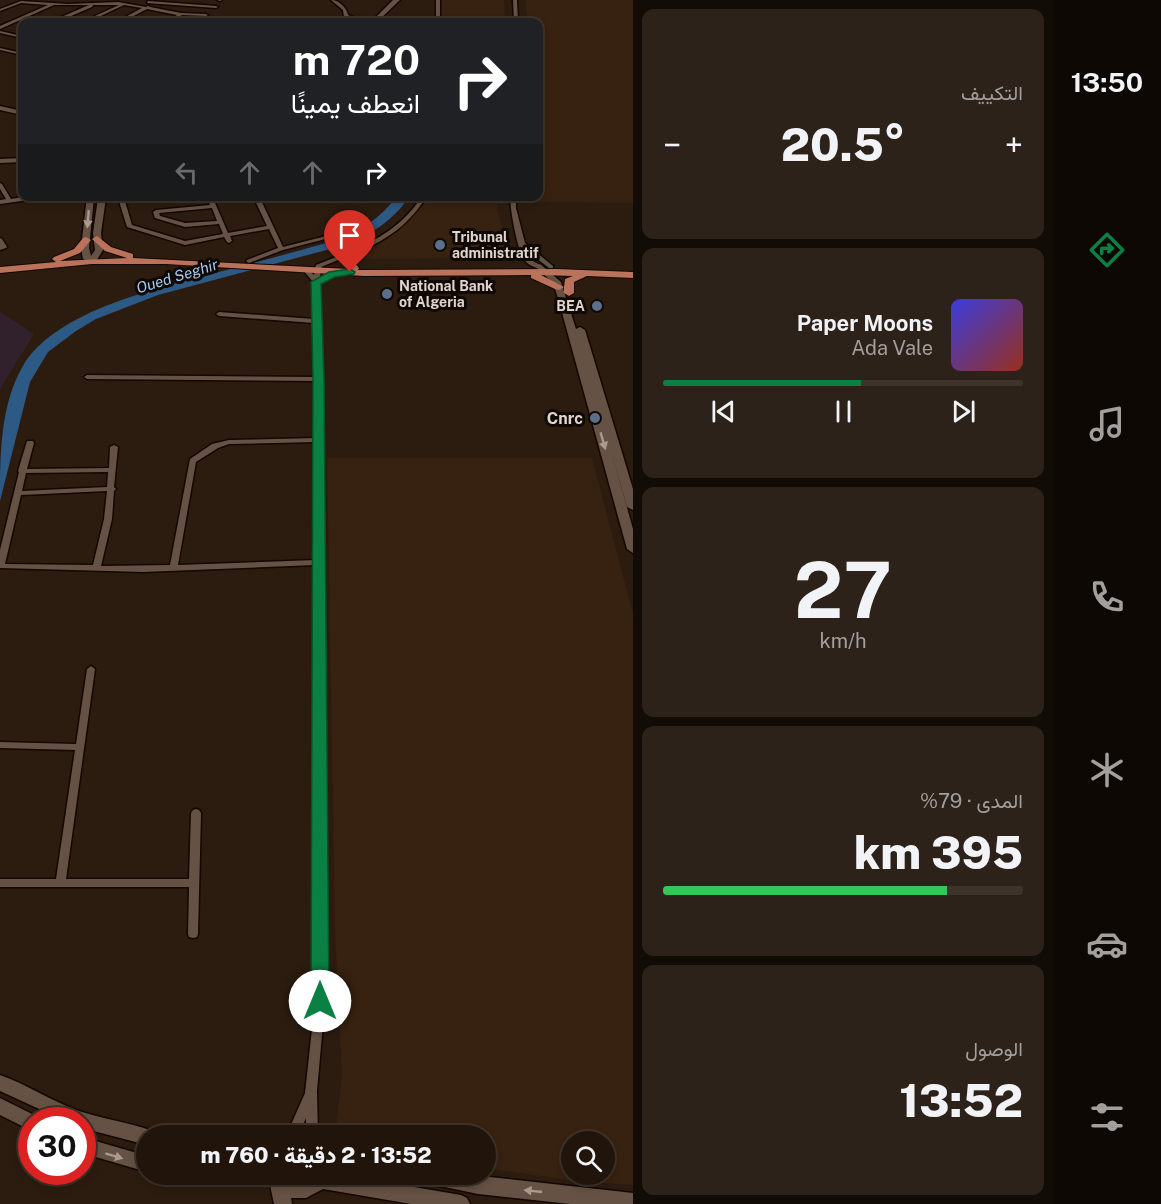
<!DOCTYPE html>
<html lang="ar">
<meta charset="utf-8">
<style>
body{margin:0;font-family:"Public Sans",Vazirmatn,sans-serif;background:#2d2219;color:#f1f3f6;direction:rtl;height:100vh;display:flex;flex-direction:column;font-size:22px;white-space:nowrap}
*{box-sizing:border-box;margin:0}
p{font-size:20px;color:#a29f9d}
.icon{flex:none;width:33px;height:33px;fill:none;stroke:currentColor;stroke-width:2;stroke-linecap:round;stroke-linejoin:round}
.map{position:relative;flex:1;overflow:hidden;direction:ltr}
.details{display:flex;flex-direction:column;gap:9px;padding:9px;background:#120c06;width:420px}
.details>*{flex:none}
.banner{position:absolute;left:18px;top:18px;width:525px;height:183px;border-radius:12px;box-shadow:0 3px 9px #0003,0 0 0 2px #3e342c;direction:rtl;background:#202124;color:#fff;overflow:hidden}
.tools{position:absolute;left:561px;top:1131px;display:grid;gap:12px}
.tools a{display:grid;place-items:center;width:54px;height:54px;border-radius:50%;background:#21150b;box-shadow:0 3px 9px #0003,0 0 0 2px #3e342c;font-size:30px}
.speed{position:absolute;left:18px;top:1107px;display:flex;gap:12px;font-size:30px;font-weight:700;text-align:center}
.speed>*{display:grid;place-content:center;width:78px;height:78px;border-radius:50%;background:#21150b;box-shadow:0 3px 9px #0003,0 0 0 2px #3e342c;line-height:1}
.speed .limit{border:9px solid #d22;background:#fff;color:#111}
.pin{position:absolute;display:grid;place-items:center;width:51px;height:51px;color:#fff;margin:-62px -26px;border-radius:50% 50% 50% 0;rotate:-45deg;box-shadow:0 0 6px #0007}
.pin .icon{rotate:45deg}
.me{position:absolute;width:66px;margin:-33px;rotate:0deg;stroke-linejoin:round;filter:drop-shadow(0 0 4px #0008)}
.turn{display:flex;align-items:center;gap:21px;height:126px;padding:0 24px;font-size:27px}
.turn .icon{width:78px;height:78px;stroke-width:2.5}
.turn b{display:block;font-size:42px;line-height:51px}
.lanes{display:flex;align-items:center;height:57px;padding:0 24px;background:#0003;justify-content:center;gap:30px;direction:ltr}
.lanes .off{opacity:.35}
.big{font-size:45px;font-weight:800;line-height:1.1}
.details .card{flex:1;display:flex;flex-direction:column;justify-content:center;gap:9px;min-width:0;padding:0 21px;border-radius:12px;background:#2d2219}
.details .dial{align-items:center;gap:0}
.dial b{font-size:78px;line-height:1}
.song{display:flex;align-items:center;gap:18px}
.cover{width:72px;height:72px;border-radius:9px;background:linear-gradient(135deg,hsl(240 70% 55%),hsl(10 70% 35%))}
.played{height:6px;border-radius:3px;background:linear-gradient(90deg,#0b8043 55%,#3e342c 55%)}
.keys{display:flex;justify-content:space-around;direction:ltr}
.heat{display:flex;justify-content:space-between;align-items:center;font-size:33px;direction:ltr}
.charge{height:9px;border-radius:4px;background:linear-gradient(90deg,#34c759 79%,#3e342c 0)}
.trip{position:absolute;left:136px;top:1125px;width:360px;height:60px;border-radius:30px;background:#21150b;box-shadow:0 3px 9px #0003,0 0 0 2px #3e342c;font-weight:800;line-height:60px;text-align:center;direction:rtl}
main{display:flex;flex:1;min-height:0}
.tab-bar{display:flex;flex-direction:column;width:108px;justify-content:space-around;align-items:center;background:#0d0804;color:#a29f9d}
.tab-bar .icon{width:42px;height:42px}
.tab-bar .active{color:#0b8043}
.tab-bar b{font-size:27px;color:#f1f3f6}
.map>svg:first-child{display:block}
</style>
<main>
<nav class="tab-bar">
<b>13:50</b>
<svg class="icon active" aria-label="directions" viewBox="0 0 24 24"><path d="M12 3l9 9-9 9-9-9zM9 14v-3h6M13 9l2 2-2 2"/></svg>
<svg class="icon" aria-label="music" viewBox="0 0 24 24"><path d="M9 18V5l10-2v13"/><circle cx="6" cy="18" r="3"/><circle cx="16" cy="16" r="3"/></svg>
<svg class="icon" aria-label="phone" viewBox="0 0 24 24"><path d="M5 4h4l2 5-3 2q2 4 5 5l2-3 5 2v4C11 20 4 13 5 4z"/></svg>
<svg class="icon" aria-label="climate" viewBox="0 0 24 24"><path d="M12 3v18M4 7l16 10M4 17L20 7"/></svg>
<svg class="icon" aria-label="car" viewBox="0 0 24 24"><path d="M5 17H2v-5l4-1 3-4h7l3 4 3 1v5h-3M9 17h6M6 11h13"/><circle cx="7" cy="17" r="2"/><circle cx="17" cy="17" r="2"/></svg>
<svg class="icon" aria-label="filters" viewBox="0 0 24 24"><path d="M4 7h16M4 17h16"/><circle cx="9" cy="7" r="2"/><circle cx="15" cy="17" r="2"/></svg>
</nav>
<section class="details">
<div class="card"><p>التكييف</p>
<div class="heat"><a>−</a><b class="big">20.5°</b><a>+</a></div>
</div>
<div class="card">
<div class="song"><i class="cover"></i><div><b>Paper Moons</b><p>Ada Vale</p></div></div>
<div class="played"></div>
<div class="keys"><svg class="icon" aria-label="previous" viewBox="0 0 24 24"><path d="M18 5L8 12l10 7zM5 5v14"/></svg><svg class="icon" aria-label="pause" viewBox="0 0 24 24"><path d="M8 5v14M16 5v14"/></svg><svg class="icon" aria-label="next" viewBox="0 0 24 24"><path d="M6 5l10 7-10 7zM19 5v14"/></svg></div>
</div>
<div class="card dial"><b>27</b><p>km/h</p></div>
<div class="card"><p>المدى · 79%</p><b class="big">395 km</b><div class="charge"></div></div>
<div class="card"><p>الوصول</p><b class="big">13:52</b></div>
</section>
<div class="map">
<svg width="633" height="1204" viewBox="0 0 633 1204">
<rect width="100%" height="100%" fill="#2c1c0f"/>
<path fill="#372110" fill-rule="evenodd" d="M441 0H504L505 22 442 19 439 3Z
M525 0H633V203L532 202V197L538 196V22H528Z
M427 196 497 197V210L513 258 362 259 424 205Z
M327 458H592L633 614V1185L568 1180 486 1168V1136L344 1135 336 1126 342 1077 335 930ZM572 1142H604V1174H572Z"/>
<path fill="#31212c" d="M0 312 34 334 0 389Z"/>
<path fill="#2d5985" d="M396 197H409C393 221 371 234 345 245L158 295 96 319 76 331 48 352 30 382 0 501C0 455 0 404 24 364 59 309 160 288 219 272 258 262 298 251 337 240 361 230 381 218 396 197Z"/>
<g fill="none" stroke-linecap="round" stroke-linejoin="round">
<g stroke="#140600" stroke-width="3">
<path id="street" d="M217 0H222L220 1Z
M331 0C339 0 347 8 348 15L362 21V22H357L344 17 343 10Z
M436 0H440V22H436Z
M513 0H517L518 22H514Z
M21 1 68 4 118 2 146 7 148 6 150 7 181 13 206 14 208 15 206 16 182 15 169 22H165L177 15 147 9 122 22H118V21L142 8 124 5 88 22H84V21L119 5H93L92 7 57 22H52V21L89 5H54L0 29V26L48 5 21 3 0 11V9Z
M148 1 216 6 218 7 216 8 147 3Z
M0 31 22 36V38L0 33Z
M0 48 22 53V55L0 50Z
M22 158V162L0 163V159Z
M0 183 2 184 11 199 28 196 93 197 90 199H36L0 204V200L6 199 0 189Z
M101 196H140L124 198 132 225 185 241 223 234 219 224 185 227 155 218 153 212 156 210 210 205 206 196H212L228 233 267 226 253 196H259L283 247 334 234 337 236 283 250 249 263 246 261 247 260 278 248 269 229 230 236 232 241 229 243 227 242 224 237 185 245 127 227 118 198 103 199ZM212 208 217 221 185 223 160 216 159 213Z
M422 196H427C400 239 366 249 321 267L320 278 325 275 342 270 345 272 329 277 319 283 322 379 325 1001 317 1091 318 1136H306V1118L298 1136H286L305 1093 315 1001V565L143 572 0 568V550L19 472 18 471 27 441H33L34 443 27 469 109 468 110 447 114 445 118 447 114 487 116 489 114 491 112 519 101 566 170 565 190 459 212 444 229 440 316 438V381L87 379 84 377 87 375 316 377 314 323 219 316 216 314 219 312 314 319 313 282 303 270 304 269H308L314 275 316 265C358 248 397 236 422 196ZM316 442 315 560 178 565 196 462 218 448 229 444ZM108 472 107 487 22 491 26 473ZM107 491 104 519 93 565 5 564 21 495Z
M510 196H516V208L525 243 553 266V268H549L526 250C529 263 534 260 543 267L540 269C534 267 527 265 524 259 517 249 510 209 510 196Z
M0 238 2 239 7 247 6 248 0 250Z
M91 666 95 669 66 879H189L191 813 193 810 196 809 199 810 201 813 198 934 197 937 193 938 189 937 188 934 189 887H0V879H56L75 750 0 748V742L76 744 87 669Z"/>
</g>
<g stroke="#140600" stroke-width="3">
<path id="secondary" d="M393 0H400L377 22H371Z
M0 106 22 111V115L0 110Z
M87 196 94 198 89 248 91 256 95 250 93 233 98 198H106L101 233 103 250 95 263 92 264 83 259 81 248Z
M540 264 561 282 576 329 580 327 585 330 633 489V510L627 507 610 447 633 529V553L627 549 558 298 553 283 536 267Z
M0 1075C26 1084 50 1100 76 1110 101 1119 129 1122 153 1131L155 1136H147V1145L82 1128V1120H63L0 1091Z
M0 1098 38 1117 39 1120H32V1131L0 1115Z
M82 1137 147 1156V1172L82 1153Z
M235 1174H285C294 1184 303 1185 312 1174H338L461 1195 467 1198 470 1204H411L323 1189 306 1198H291L292 1204H274L270 1185 238 1180Z
M412 1174H463L633 1193V1204H570L478 1194 421 1182 415 1180Z"/>
</g>
<g stroke="#140600" stroke-width="2">
<path id="primary" d="M86 237 91 240 80 253 60 261 127 258 105 251 92 239 97 236 111 247 133 254V258L350 269 343 261 349 251 352 250 357 253 353 261 359 268 358 270 557 269 633 272V278L587 276 574 282V293L569 296 564 293V287L559 290 555 289 531 278V275L364 276 166 264H92L0 273V267L56 262 52 259 54 257 74 249 83 238ZM541 275 573 276 565 279 564 287Z"/>
</g>
<use href="#street" fill="#655244" fill-rule="evenodd"/>
<use href="#secondary" fill="#655244" fill-rule="evenodd"/>
<use href="#primary" fill="#ba725b" fill-rule="evenodd"/>
</g>
<defs><path id="oneway-solid" d="M-6-.8H1V-3.2L6.5 0L1 3.2V.8H-6Z" transform="scale(1.5)"/></defs>
<g fill="#a99a8f">
<use href="#oneway-solid" transform="translate(88 219) rotate(95)"/>
<use href="#oneway-solid" transform="translate(603 441) rotate(74)"/>
<use href="#oneway-solid" transform="translate(114 1156) rotate(17)"/>
<use href="#oneway-solid" transform="translate(533 1191) rotate(-174)"/>
</g>
<path fill="#0b8043" stroke="#07532c" stroke-width="1.5" d="M350 269 355 272 354 274 335 277 321 284 324 379 329 1001 326 1007 320 1009 314 1007 311 1001 313 379 311 282 329 272Z"/>
<g fill="#5c6f8a" stroke="#0f0804" stroke-width="2">
<circle cx="440" cy="245" r="6"/>
<circle cx="387" cy="294" r="6"/>
<circle cx="597" cy="306" r="6"/>
<circle cx="595" cy="418" r="6"/>
</g>
<g text-anchor="middle" dominant-baseline="central" stroke-width="6" stroke-linejoin="round" paint-order="stroke">
<g font-size="14" font-weight="bold" fill="#e0d4cc" stroke="#0f0804" text-anchor="start">
<text x="452" y="237">Tribunal<tspan x="452" dy="16">administratif</tspan></text>
<text x="399" y="286">National Bank<tspan x="399" dy="16">of Algeria</tspan></text>
<text x="585" y="306" text-anchor="end">BEA</text>
</g>
<g font-size="15" font-style="italic" fill="#a2c9f1" stroke="#0f0804">
<text transform="translate(177 276) rotate(-17)">Oued Seghir</text>
</g>
<g font-size="16" font-weight="bold" fill="#e0d4cc" stroke="#0f0804" text-anchor="end">
<text x="583" y="418">Cnrc</text>
</g>
</g>
</svg>
<div class="tools">
<a><svg class="icon" aria-label="search" viewBox="0 0 24 24"><circle cx="10" cy="10" r="6"/><path d="M15 15l6 6"/></svg></a>
</div>
<div class="speed"><div class="limit">30</div></div>
<div class="pin" style="left:350px;top:272px;background:#d93025"><svg class="icon" aria-label="arrive" viewBox="0 0 24 24"><path d="M6 21V4h12l-3 4 3 4H6"/></svg></div>
<svg class="me" style="left:320px;top:1001px" viewBox="-20 -20 40 40"><circle r="19" fill="#fff"/><path d="M0-13L10 11 0 6-10 11z" fill="#0b8043"/></svg>
<div class="trip">13:52 · 2 دقيقة · 760 m</div>
<div class="banner">
<div class="turn"><svg class="icon" aria-label="right" viewBox="0 0 24 24"><path d="M7 20v-9h11M14 6l5 5-5 5"/></svg><div><b>720 m</b>انعطف يمينًا</div></div>
<div class="lanes"><svg class="icon off" aria-label="left" viewBox="0 0 24 24"><path d="M17 20v-9H6M10 6l-5 5 5 5"/></svg><svg class="icon off" aria-label="ahead" viewBox="0 0 24 24"><path d="M12 20V5M6 11l6-6 6 6"/></svg><svg class="icon off" aria-label="ahead" viewBox="0 0 24 24"><path d="M12 20V5M6 11l6-6 6 6"/></svg><svg class="icon" aria-label="right" viewBox="0 0 24 24"><path d="M7 20v-9h11M14 6l5 5-5 5"/></svg></div>
</div>
</div>
</main>
